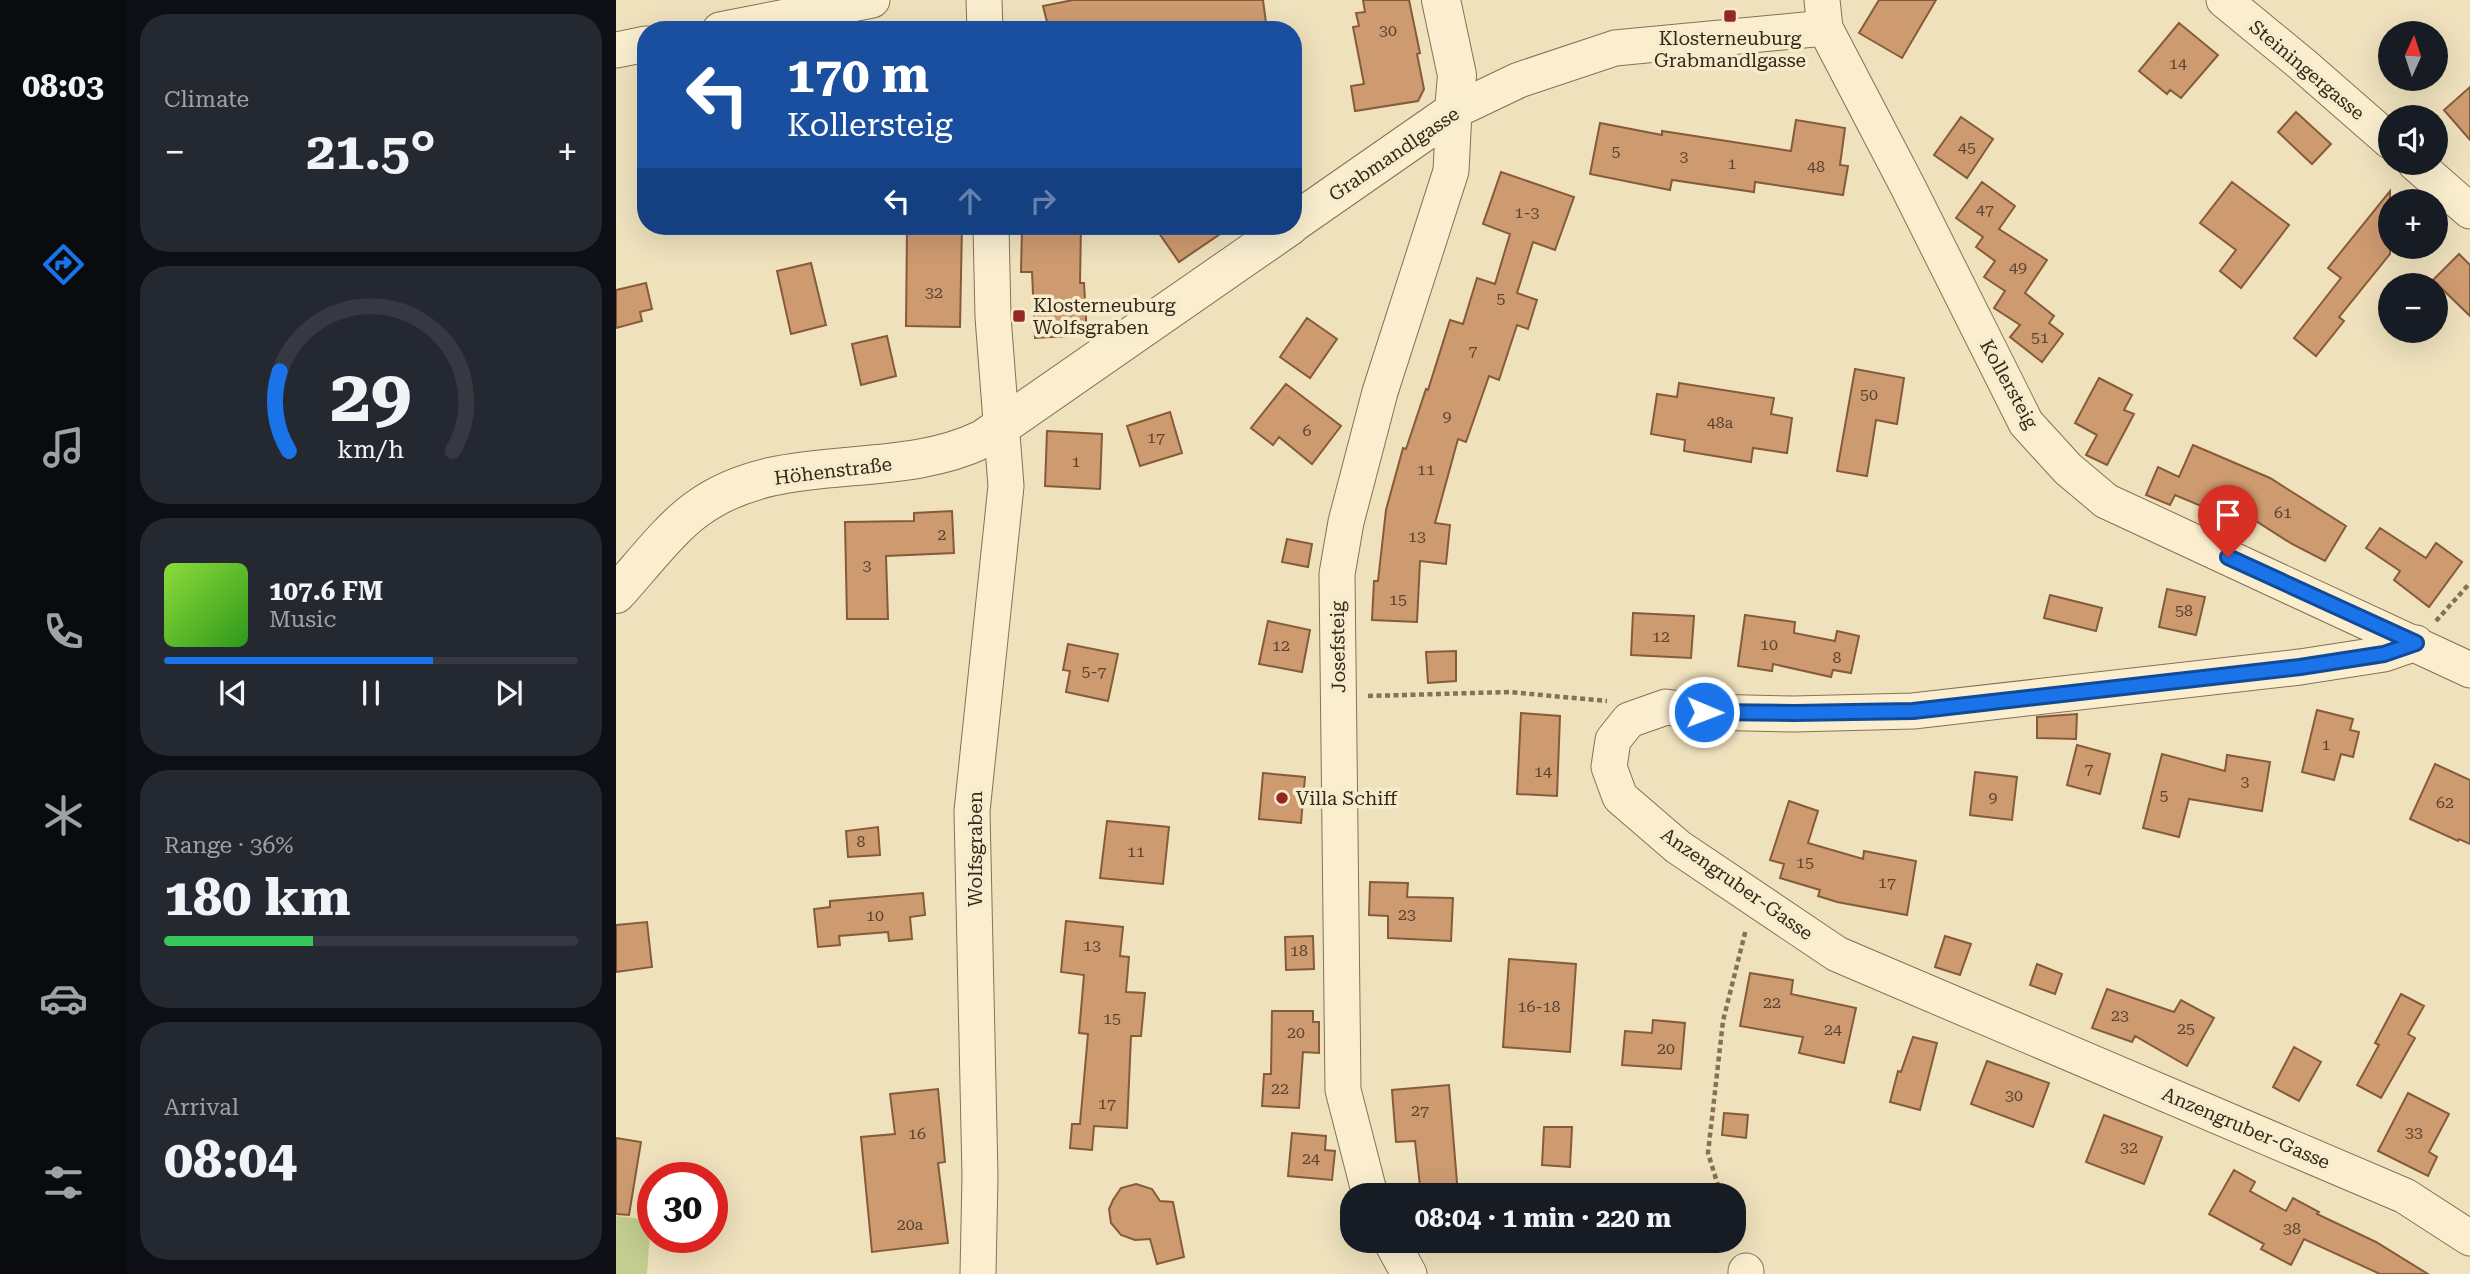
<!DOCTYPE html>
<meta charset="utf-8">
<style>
body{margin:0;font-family:"Roboto Serif",serif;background:#242831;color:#f1f3f6;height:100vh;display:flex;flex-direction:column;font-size:26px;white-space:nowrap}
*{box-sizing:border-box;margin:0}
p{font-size:23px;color:#9ea1a6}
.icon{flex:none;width:38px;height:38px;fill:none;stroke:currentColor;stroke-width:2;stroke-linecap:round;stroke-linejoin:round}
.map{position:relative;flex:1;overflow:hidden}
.panel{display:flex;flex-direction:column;gap:14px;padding:14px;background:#0d0f14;width:490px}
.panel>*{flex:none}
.top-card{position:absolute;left:21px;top:21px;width:665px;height:214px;border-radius:28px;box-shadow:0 7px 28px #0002;background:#1a4fa0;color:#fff;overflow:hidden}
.needle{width:46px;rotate:3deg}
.controls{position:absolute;left:1762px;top:21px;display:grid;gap:14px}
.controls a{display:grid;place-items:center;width:70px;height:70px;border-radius:50%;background:#171b24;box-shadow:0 7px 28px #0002;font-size:35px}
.speed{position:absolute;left:21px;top:1162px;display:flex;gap:14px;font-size:35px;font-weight:700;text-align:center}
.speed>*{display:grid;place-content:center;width:91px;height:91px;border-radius:50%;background:#171b24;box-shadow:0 7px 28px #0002;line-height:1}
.speed .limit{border:10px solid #d22;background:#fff;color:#111}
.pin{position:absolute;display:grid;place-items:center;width:60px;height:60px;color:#fff;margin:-72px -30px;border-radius:50% 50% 50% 0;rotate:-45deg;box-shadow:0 0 7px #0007}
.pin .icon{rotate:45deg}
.me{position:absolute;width:77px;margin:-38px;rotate:91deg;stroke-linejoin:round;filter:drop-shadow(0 0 5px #0008)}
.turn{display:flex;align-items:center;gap:24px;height:147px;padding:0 35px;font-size:32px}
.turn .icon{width:91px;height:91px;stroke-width:2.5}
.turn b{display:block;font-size:49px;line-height:60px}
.lanes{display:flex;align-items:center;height:66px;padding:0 35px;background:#0003;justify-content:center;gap:35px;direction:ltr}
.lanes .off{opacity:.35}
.big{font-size:52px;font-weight:700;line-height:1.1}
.panel .tile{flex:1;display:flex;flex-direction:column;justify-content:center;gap:10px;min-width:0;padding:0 24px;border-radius:28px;background:#242831}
.panel .dial{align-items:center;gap:0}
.dial svg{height:182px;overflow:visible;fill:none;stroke:#363941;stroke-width:7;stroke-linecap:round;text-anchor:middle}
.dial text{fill:#f1f3f6;stroke:none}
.song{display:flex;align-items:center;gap:21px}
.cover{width:84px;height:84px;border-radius:10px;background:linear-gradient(135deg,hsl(90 70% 55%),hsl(110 70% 35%))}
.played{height:7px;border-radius:4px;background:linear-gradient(90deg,#1a73e8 65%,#363941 65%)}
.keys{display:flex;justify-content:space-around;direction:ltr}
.heat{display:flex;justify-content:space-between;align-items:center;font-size:38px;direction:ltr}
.charge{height:10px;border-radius:5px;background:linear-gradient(90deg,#34c759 36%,#363941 0)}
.trip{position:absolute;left:724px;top:1183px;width:406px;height:70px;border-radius:28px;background:#171b24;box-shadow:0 7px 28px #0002;font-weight:700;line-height:70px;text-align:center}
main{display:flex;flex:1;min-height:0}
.dock{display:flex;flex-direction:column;width:126px;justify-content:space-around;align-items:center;background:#090b0e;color:#9ea1a6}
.dock .icon{width:49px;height:49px}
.dock .current{color:#1a73e8}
.dock b{font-size:32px;color:#f1f3f6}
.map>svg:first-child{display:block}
</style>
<main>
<nav class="dock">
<b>08:03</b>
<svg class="icon current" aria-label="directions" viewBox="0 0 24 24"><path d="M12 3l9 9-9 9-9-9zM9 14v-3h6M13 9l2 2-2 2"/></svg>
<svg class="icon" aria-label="music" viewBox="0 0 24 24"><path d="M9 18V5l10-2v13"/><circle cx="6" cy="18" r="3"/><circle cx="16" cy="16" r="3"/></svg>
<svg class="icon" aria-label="phone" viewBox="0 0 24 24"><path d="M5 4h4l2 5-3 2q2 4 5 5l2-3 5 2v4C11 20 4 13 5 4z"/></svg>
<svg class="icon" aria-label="climate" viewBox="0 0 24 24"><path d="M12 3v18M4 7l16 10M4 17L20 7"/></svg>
<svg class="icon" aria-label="car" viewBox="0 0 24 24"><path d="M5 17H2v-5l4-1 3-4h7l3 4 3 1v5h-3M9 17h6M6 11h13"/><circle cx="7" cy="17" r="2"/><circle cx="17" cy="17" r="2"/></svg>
<svg class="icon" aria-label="filters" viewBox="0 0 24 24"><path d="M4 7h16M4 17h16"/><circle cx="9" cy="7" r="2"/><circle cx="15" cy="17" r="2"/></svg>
</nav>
<section class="panel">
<div class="tile"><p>Climate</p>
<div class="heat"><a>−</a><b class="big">21.5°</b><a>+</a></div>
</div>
<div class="tile dial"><svg viewBox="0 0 100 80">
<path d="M14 69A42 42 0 1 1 86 69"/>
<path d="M14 69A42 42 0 0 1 10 34" stroke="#1a73e8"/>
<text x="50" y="56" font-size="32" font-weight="700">29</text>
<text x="50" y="72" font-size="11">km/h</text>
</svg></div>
<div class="tile">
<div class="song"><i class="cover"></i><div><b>107.6 FM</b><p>Music</p></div></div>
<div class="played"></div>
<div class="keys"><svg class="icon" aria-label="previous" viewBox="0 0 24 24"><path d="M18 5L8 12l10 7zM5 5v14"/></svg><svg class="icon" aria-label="pause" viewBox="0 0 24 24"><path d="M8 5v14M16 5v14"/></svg><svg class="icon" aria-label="next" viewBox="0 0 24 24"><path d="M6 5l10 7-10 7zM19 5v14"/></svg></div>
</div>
<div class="tile"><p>Range · 36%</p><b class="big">180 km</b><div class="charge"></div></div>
<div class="tile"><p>Arrival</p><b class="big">08:04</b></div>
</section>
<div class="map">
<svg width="1854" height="1274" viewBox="0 0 1854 1274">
<rect width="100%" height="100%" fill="#efe1bc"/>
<path fill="#c3cd90" d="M0 1216 35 1220 31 1274H0Z"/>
<path fill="#ce9a70" stroke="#865b3a" stroke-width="2" d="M457 0H647L650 23 598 30H509L508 25 486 30H433L427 6Z
M747 0H793L804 53 801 54 808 89 802 101 739 111 735 86 748 84 737 27 743 26 740 13 749 12Z
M1263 0H1320L1286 58 1243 33Z
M1563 23 1602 55 1565 98 1554 90 1551 94 1523 71Z
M1854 87V140L1828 110Z
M1680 112 1715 144 1696 164 1662 132Z
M1345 117 1377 139 1351 178 1318 155Z
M1180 120 1229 128 1224 165 1232 166 1227 195 1139 182 1138 192 1056 180 1054 190 974 174 984 123 1046 135V131L1175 151Z
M885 172 958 197 939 250 917 242 901 293 921 300 912 329 901 325 883 380 873 376 850 442 842 439 819 523 834 525 830 564 804 561 801 622 756 620 758 581H762L770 510 787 448 790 449 810 389 812 390 834 320 847 324 861 278 879 284 894 234 867 224Z
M1366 182 1399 206 1383 229 1431 260 1409 293 1438 316 1433 323 1447 334 1426 362 1394 337 1404 325 1378 308 1389 291 1368 277 1379 261 1360 247 1367 237 1340 218Z
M1616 182 1673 225 1625 288 1604 271 1620 250 1584 223Z
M1774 191V254L1723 317 1728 321 1700 356 1678 338 1725 278 1712 268Z
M291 226H346L344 327 290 326Z
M406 226H465L464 283H468L471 335 419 338 416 272H405Z
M538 226H616L563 262Z
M1843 254 1854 265V316L1817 280Z
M195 263 210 325 175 334 161 271Z
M30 283 36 309 24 312 26 321 0 328V290Z
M691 318 721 339 694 378 664 357Z
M271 336 280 376 245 385 236 344Z
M1239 369 1288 378 1281 424 1260 420 1251 476 1221 471Z
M1483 378 1516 395 1508 410 1518 414 1491 465 1470 455 1481 435 1459 423Z
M1063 383 1158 398 1155 414 1176 418 1171 453 1137 448 1135 462 1068 451 1069 440 1035 434 1041 394 1061 397Z
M670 384 725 426 696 464 663 437 657 445 635 428Z
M554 412 566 453 524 466 511 426Z
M431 431 486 434 484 489 429 486Z
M1577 445 1654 478 1730 526 1709 561 1676 544 1607 500 1602 513 1559 495 1554 505 1530 495 1542 467 1563 477Z
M336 511 338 553 270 556 272 619H231L229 522 298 521V513Z
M1764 528 1810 558 1820 543 1846 562 1813 607 1778 580 1784 571 1750 548Z
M671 539 696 544 692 567 666 562Z
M1551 589 1589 597 1580 635 1543 627Z
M1434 595 1486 608 1480 631 1428 618Z
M1017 613 1078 616 1075 658 1015 655Z
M1129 615 1179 622 1178 633 1219 641 1221 631 1243 636 1235 673 1217 670 1215 677 1157 664 1156 671 1122 666Z
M652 621 694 630 686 672 643 664Z
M452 644 502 654 492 701 450 692 454 671 447 670Z
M840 651V681L812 683 810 652Z
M1701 710 1737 719 1734 730 1743 732 1737 757 1725 754 1718 780 1686 772Z
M905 713 944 716 941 796 901 794Z
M1461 714 1460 739 1421 738V717Z
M1461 745 1494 754 1484 794 1451 785Z
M1546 754 1609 771 1611 755 1654 762 1646 811 1573 799 1563 837 1527 828Z
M1819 764 1854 780V844L1843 839 1842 841 1794 819Z
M1359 772 1401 777 1396 820 1354 815Z
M647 773 689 777 685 823 643 819Z
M1173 801 1202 811 1192 843 1247 859 1248 851 1300 861 1291 915 1221 902 1202 896 1204 890 1164 878 1168 864 1154 860Z
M491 821 553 827 547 884 484 878Z
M262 827 264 855 232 857 230 831Z
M754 882 792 883 791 897 837 898 835 941 772 938V916L753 915Z
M307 893 309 915 294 917 296 939 273 941 272 932 223 936 224 945 202 947 198 909 214 907V901Z
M450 921 507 927 504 956 513 957 510 992 529 993 525 1036H515L511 1128 478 1126 476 1150 454 1148 456 1124H464L472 1034 463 1033 468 975 445 972Z
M31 922 36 967 0 972V925Z
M697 936 698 969 670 970 669 937Z
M1329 936 1355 944 1344 975 1319 967Z
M893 959 960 964 954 1052 887 1047Z
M1421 964 1446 974 1439 994 1414 985Z
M1134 973 1177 980 1175 994 1240 1008 1228 1063 1183 1053 1187 1037 1124 1026Z
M1491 989 1558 1012 1565 1000 1598 1018 1571 1066 1519 1036 1516 1042 1476 1028Z
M1785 994 1808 1006 1792 1034 1799 1038 1765 1098 1741 1085 1763 1045 1759 1043Z
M656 1011H697V1022H703V1053L687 1052 683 1108 646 1106 648 1074H655Z
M1037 1020 1069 1023 1065 1069 1006 1065 1009 1031 1036 1033Z
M1297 1037 1321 1043 1304 1110 1274 1102 1282 1071 1285 1072Z
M1678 1047 1705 1062 1683 1101 1657 1087Z
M1371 1061 1433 1083 1417 1127 1355 1104Z
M833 1085 842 1195H805L799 1141 780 1142 776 1090Z
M322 1089 329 1162 322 1163 332 1243 256 1252 245 1137 279 1134 274 1094Z
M1792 1093 1833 1114 1813 1152 1821 1157 1812 1176 1762 1151Z
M1108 1113 1132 1115 1130 1138 1106 1135Z
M1488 1115 1546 1137 1528 1184 1470 1162Z
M928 1127H956L954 1167 926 1165Z
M676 1133 710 1136 709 1150 719 1151 716 1180 672 1176Z
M0 1138 25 1142 13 1215 0 1214Z
M1618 1170 1639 1182 1634 1191 1670 1211 1677 1198 1703 1212 1701 1214 1760 1242 1812 1274H1764L1688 1239 1675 1265 1645 1249 1648 1244 1593 1214Z
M520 1184 536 1189 544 1201 557 1202 568 1257 541 1264 534 1239 519 1240 505 1235 495 1223 493 1209 497 1200 505 1188Z"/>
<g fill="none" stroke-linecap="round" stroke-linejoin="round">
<g stroke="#867155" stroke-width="37">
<path id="minor" d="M368 0 369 30
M1206 0 1209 28 1291 185 1410 423 1452 469 1490 501 1854 670
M1608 0 1687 65 1774 141
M104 30 256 0
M0 50 30 44
M1799 163 1854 211
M1800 643 1768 654 1684 667 1297 711 1178 714 1088 712 1050 707 1013 720 997 740 993 767 1004 797 1062 847 1221 954 1789 1196 1854 1238
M754 1195 727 1090 721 574 730 522 764 392 835 171 838 111 903 80 999 48 1209 28
M775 1241 793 1274
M362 1274 364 1176 356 811 390 486 377 317 375 226
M1130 1274V1271"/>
</g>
<g stroke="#867155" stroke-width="40">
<path id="tertiary" d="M677 223 838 111 841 75 825 0
M0 594C23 569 54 528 81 509 164 448 276 483 367 439L674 226"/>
</g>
<path stroke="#867155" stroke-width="4.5" stroke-dasharray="5 3.5" stroke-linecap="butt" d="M1820 621 1854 583
M752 696 893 692 991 701
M1105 1195 1092 1153 1107 1021 1130 929"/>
<use href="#minor" stroke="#faeecf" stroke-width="35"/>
<use href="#tertiary" stroke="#faeecf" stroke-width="38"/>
</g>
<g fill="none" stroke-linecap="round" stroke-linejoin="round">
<g stroke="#114b97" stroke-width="18">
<path id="route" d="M1088 712 1178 713 1297 711 1684 667 1768 654 1800 643 1612 557"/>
</g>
<use href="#route" stroke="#1a73e8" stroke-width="12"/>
</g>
<g fill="#972623" stroke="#f6ebcb" stroke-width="2.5">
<rect x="1107" y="9" width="14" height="14" rx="3.5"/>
<rect x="396" y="309" width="14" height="14" rx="3.5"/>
<circle cx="666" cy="798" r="7"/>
</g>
<g text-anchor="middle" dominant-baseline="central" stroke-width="7" stroke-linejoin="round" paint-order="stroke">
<g font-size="16" fill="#5b4430">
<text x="772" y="30">30</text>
<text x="1562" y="63">14</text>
<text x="1351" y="147">45</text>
<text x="1000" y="151">5</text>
<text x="1068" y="156">3</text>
<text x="1116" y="163">1</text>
<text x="1200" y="166">48</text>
<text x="1369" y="209">47</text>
<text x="911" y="212">1-3</text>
<text x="1402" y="267">49</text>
<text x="318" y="292">32</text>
<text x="885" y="298">5</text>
<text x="1424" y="337">51</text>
<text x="857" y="350">7</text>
<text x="1253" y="394">50</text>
<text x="831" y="416">9</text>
<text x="1104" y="422">48a</text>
<text x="691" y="430">6</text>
<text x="540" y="437">17</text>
<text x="460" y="461">1</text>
<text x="810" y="469">11</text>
<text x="1667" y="512">61</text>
<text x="326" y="534">2</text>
<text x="801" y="536">13</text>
<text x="251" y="565">3</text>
<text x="782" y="599">15</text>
<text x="1568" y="610">58</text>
<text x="1045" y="636">12</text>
<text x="1153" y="644">10</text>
<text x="665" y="645">12</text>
<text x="1221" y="657">8</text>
<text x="478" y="671">5-7</text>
<text x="1710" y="744">1</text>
<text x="1473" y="768">7</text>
<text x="927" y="771">14</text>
<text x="1629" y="781">3</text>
<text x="1548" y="795">5</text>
<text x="1377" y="797">9</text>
<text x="1829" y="802">62</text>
<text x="245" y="841">8</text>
<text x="520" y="851">11</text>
<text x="1189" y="862">15</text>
<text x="1271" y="882">17</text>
<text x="791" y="914">23</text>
<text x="259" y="915">10</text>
<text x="476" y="945">13</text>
<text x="683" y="950">18</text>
<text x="1156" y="1002">22</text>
<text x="923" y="1006">16-18</text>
<text x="1504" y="1015">23</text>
<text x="496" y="1018">15</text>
<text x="1570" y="1028">25</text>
<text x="1217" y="1029">24</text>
<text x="680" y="1032">20</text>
<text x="1050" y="1048">20</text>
<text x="664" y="1088">22</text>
<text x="1398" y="1095">30</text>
<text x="491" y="1103">17</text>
<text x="804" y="1110">27</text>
<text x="1798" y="1132">33</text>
<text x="301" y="1133">16</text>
<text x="1513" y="1147">32</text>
<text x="695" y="1158">24</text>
<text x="294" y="1224">20a</text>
<text x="1676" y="1228">38</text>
</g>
<g font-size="19" fill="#35281a" stroke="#f6ebcb" text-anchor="start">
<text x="1114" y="38" text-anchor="middle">Klosterneuburg<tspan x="1114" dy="22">Grabmandlgasse</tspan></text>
<text x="417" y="305">Klosterneuburg<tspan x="417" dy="22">Wolfsgraben</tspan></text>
<text x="680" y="798">Villa Schiff</text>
</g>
<g font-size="19" fill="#35281a" stroke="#f6ebcb">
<text transform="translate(1691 70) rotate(40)">Steiningergasse</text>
<text transform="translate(778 154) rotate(-34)">Grabmandlgasse</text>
<text transform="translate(1393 384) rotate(61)">Kollersteig</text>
<text transform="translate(217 471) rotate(-7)">Höhenstraße</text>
<text transform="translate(722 647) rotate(-91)">Josefsteig</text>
<text transform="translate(359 849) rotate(-90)">Wolfsgraben</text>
<text transform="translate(1121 884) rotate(35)">Anzengruber-Gasse</text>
<text transform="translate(1630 1128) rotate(23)">Anzengruber-Gasse</text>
</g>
</g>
</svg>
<div class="controls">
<a><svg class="needle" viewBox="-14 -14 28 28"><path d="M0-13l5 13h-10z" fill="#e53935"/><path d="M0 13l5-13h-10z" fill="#9ea1a6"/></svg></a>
<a><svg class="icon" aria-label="sound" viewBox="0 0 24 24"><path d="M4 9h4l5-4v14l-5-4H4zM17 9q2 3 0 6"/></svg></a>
<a>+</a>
<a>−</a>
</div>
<div class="speed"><div class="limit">30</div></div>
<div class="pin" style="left:1612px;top:557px;background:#d93025"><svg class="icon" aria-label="arrive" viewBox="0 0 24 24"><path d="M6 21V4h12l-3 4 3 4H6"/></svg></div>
<svg class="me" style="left:1088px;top:712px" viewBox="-20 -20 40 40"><circle r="17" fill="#1a73e8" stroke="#fff" stroke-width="3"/><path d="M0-11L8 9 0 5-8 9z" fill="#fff"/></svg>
<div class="trip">08:04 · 1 min · 220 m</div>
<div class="top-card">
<div class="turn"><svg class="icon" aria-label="left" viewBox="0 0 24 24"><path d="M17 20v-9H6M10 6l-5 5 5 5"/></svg><div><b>170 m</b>Kollersteig</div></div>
<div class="lanes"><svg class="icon" aria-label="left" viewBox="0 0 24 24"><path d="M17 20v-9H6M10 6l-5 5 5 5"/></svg><svg class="icon off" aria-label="ahead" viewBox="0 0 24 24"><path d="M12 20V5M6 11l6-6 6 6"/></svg><svg class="icon off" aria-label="right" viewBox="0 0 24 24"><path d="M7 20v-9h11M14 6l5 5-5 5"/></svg></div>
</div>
</div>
</main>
